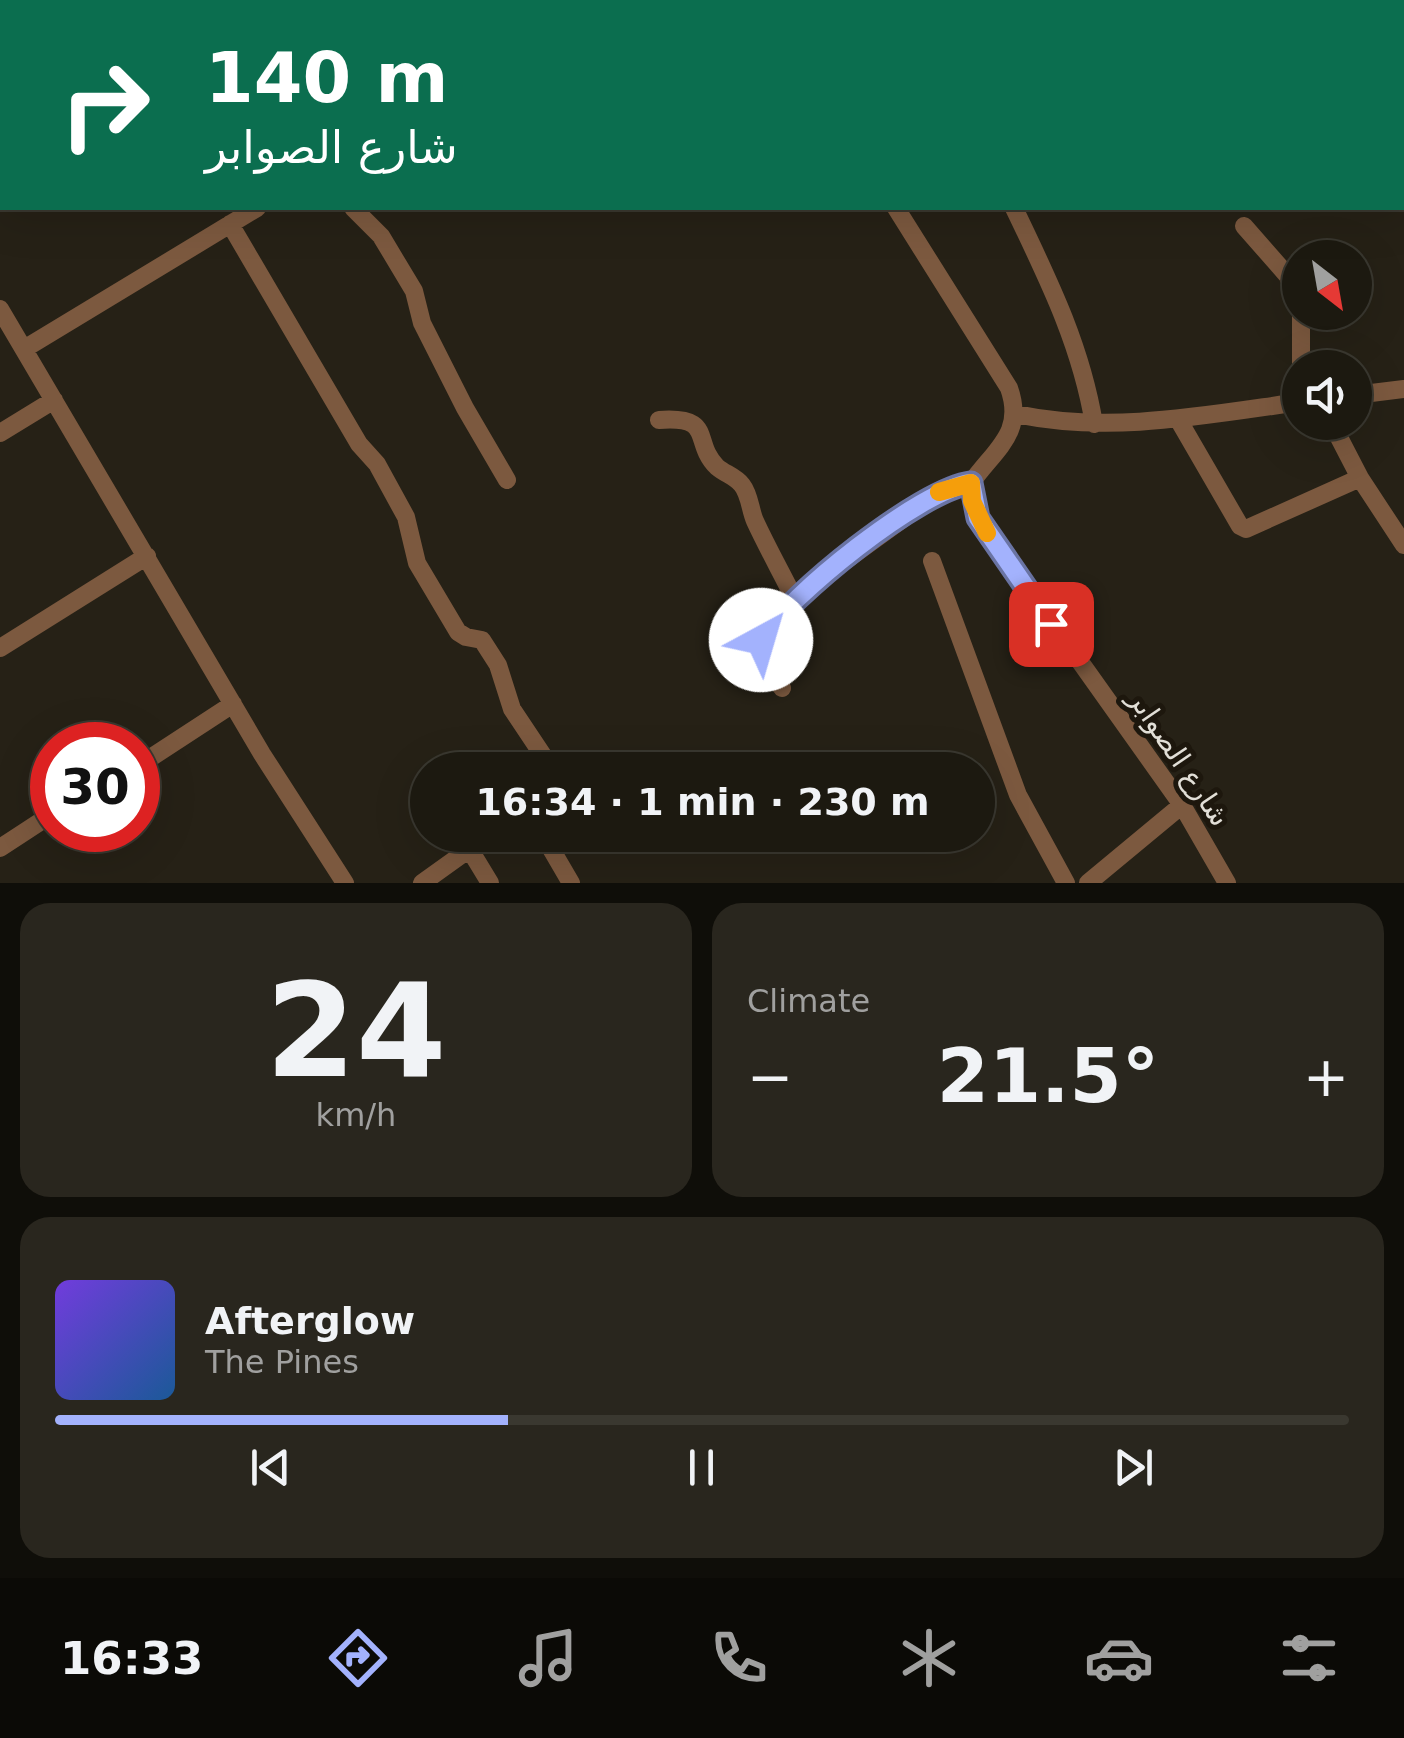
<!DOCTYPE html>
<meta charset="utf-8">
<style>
body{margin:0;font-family:"DejaVu Sans",Vazirmatn,sans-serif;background:#29261e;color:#f1f3f6;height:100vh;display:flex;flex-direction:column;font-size:38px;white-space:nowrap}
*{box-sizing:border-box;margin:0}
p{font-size:32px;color:#a0a09f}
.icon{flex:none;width:55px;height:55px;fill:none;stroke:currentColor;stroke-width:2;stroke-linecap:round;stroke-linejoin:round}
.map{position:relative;height:883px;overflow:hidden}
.panel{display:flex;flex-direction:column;gap:20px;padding:20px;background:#0f0e09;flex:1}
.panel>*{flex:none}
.hud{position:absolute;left:0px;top:0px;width:1405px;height:210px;box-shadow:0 10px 40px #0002,0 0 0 2px #3a3830;background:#0b6e4f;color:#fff;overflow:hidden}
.needle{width:65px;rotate:149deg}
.fabs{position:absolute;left:1282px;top:240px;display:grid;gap:20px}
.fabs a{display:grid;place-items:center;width:90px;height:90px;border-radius:50%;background:#1c1910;box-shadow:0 10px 40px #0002,0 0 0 2px #3a3830;font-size:50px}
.speed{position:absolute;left:30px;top:722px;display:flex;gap:20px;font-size:50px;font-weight:700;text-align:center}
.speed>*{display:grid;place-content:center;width:130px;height:130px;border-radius:50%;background:#1c1910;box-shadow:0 10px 40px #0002,0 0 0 2px #3a3830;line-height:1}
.speed .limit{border:15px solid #d22;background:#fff;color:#111}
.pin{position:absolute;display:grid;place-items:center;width:85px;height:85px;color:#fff;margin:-42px;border-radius:20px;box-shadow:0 5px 15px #0006}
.me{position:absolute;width:110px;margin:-55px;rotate:39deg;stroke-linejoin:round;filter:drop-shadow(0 0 8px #0008)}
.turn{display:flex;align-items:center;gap:35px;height:210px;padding:0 40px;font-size:45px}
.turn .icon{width:130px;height:130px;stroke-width:2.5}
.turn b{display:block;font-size:70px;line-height:85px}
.big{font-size:75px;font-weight:600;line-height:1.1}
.panel .tile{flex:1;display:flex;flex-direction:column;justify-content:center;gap:15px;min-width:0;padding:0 35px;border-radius:30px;background:#29261e}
.panel .dial{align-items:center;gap:0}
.dial b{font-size:130px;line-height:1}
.song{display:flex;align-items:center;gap:30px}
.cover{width:120px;height:120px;border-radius:15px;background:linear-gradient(135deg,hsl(260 70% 55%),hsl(210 70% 35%))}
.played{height:10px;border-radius:5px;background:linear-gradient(90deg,#a3b2fd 35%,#3a3830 35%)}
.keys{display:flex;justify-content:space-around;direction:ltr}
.heat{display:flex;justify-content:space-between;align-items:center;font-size:55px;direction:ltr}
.panel .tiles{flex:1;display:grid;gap:20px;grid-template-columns:1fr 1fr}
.tile:last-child{grid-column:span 2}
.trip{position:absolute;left:410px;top:752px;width:585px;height:100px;border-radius:50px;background:#1c1910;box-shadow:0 10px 40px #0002,0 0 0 2px #3a3830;font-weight:600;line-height:100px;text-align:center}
.tab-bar{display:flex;height:160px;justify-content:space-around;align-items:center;background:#0b0a06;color:#a0a09f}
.tab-bar .icon{width:70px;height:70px}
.tab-bar .active{color:#a3b2fd}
.tab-bar b{font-size:45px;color:#f1f3f6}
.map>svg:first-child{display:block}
</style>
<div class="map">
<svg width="1404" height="883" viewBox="0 0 1404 883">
<rect width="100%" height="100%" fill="#262116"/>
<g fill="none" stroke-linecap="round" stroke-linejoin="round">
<path stroke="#7c593f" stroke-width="18" d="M276 0 278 2
M773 0 774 2
M581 2 586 0
M1402 175 1404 177
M353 208 381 236 414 291 422 323 465 408 507 480
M896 208 1009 388C1025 433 995 449 971 483L978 518 1182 805 1227 883
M1014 208C1048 279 1081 345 1094 424
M230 224 359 444 377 464 406 517 417 563 458 632 466 637 482 640 498 665 512 709 546 760 547 770
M1244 226 1287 275 1300 305
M0 309 262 754 345 883
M24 349 257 208
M1301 368V312
M1355 395 1404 389
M1016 414C1110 434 1206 415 1300 402
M1178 419 1240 526 1246 529 1360 478
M659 420C716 416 691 441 717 467 725 474 735 476 742 485 750 495 750 510 755 521 767 547 781 572 794 598
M1331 422 1360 478 1404 545
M0 433 54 400
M932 561 1018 795 1066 883
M0 648 147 556
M782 688 764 654 761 640 794 598 944 489 971 483
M138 766 233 704
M543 835 571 883
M0 848 52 814
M470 850 490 883
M422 883 489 835
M1088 883 1182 805"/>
</g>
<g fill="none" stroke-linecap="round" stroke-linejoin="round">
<g stroke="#6a74a4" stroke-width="25">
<path id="route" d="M761 640C788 596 921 489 971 483L978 518 1051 624"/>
</g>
<use href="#route" stroke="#a3b2fd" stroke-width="18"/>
<path stroke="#f59e0b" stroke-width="18" d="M939 492 971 483 972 501 987 533"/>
</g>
<g text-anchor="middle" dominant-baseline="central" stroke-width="10" stroke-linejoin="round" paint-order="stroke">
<g font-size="28" fill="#e2dfd7" stroke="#1d170d">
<text transform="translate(1179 758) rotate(56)">شارع الصوابر</text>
</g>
</g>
</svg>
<div class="fabs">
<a><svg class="needle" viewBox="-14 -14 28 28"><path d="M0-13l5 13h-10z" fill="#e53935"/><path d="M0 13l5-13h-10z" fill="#a0a09f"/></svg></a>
<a><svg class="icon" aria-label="sound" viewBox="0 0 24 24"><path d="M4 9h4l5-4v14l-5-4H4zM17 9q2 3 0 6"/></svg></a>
</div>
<div class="speed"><div class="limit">30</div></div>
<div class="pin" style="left:1051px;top:624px;background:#d93025"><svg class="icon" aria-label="arrive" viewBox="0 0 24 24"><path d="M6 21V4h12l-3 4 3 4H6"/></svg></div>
<svg class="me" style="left:761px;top:640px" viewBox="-20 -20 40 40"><circle r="19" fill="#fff"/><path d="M0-13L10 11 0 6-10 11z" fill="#a3b2fd"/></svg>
<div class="trip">16:34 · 1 min · 230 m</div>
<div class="hud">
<div class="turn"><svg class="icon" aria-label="right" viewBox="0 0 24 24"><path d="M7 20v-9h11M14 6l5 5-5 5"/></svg><div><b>140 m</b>شارع الصوابر</div></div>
</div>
</div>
<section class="panel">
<div class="tiles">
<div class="tile dial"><b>24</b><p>km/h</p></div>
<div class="tile"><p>Climate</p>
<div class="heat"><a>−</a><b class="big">21.5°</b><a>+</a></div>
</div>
<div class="tile">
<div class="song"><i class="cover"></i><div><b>Afterglow</b><p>The Pines</p></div></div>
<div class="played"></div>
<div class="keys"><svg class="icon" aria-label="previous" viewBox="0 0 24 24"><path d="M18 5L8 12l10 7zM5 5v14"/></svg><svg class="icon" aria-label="pause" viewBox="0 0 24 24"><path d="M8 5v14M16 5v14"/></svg><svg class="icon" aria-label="next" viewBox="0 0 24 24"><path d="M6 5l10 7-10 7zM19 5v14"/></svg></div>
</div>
</div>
</section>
<nav class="tab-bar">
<b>16:33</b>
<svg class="icon active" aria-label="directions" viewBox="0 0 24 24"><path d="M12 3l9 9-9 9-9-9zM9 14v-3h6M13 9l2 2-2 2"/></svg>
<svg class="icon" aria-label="music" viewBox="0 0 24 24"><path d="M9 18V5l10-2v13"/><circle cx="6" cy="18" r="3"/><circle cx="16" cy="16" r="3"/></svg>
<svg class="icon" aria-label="phone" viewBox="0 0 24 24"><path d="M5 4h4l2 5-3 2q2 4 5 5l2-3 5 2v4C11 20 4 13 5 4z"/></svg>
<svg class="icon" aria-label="climate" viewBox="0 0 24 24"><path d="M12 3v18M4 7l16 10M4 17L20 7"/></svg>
<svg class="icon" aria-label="car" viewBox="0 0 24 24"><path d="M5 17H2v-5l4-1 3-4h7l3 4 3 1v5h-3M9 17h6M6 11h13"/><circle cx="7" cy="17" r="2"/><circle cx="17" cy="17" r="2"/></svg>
<svg class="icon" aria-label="filters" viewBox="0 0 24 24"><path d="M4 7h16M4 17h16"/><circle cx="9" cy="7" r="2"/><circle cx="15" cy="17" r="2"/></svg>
</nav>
